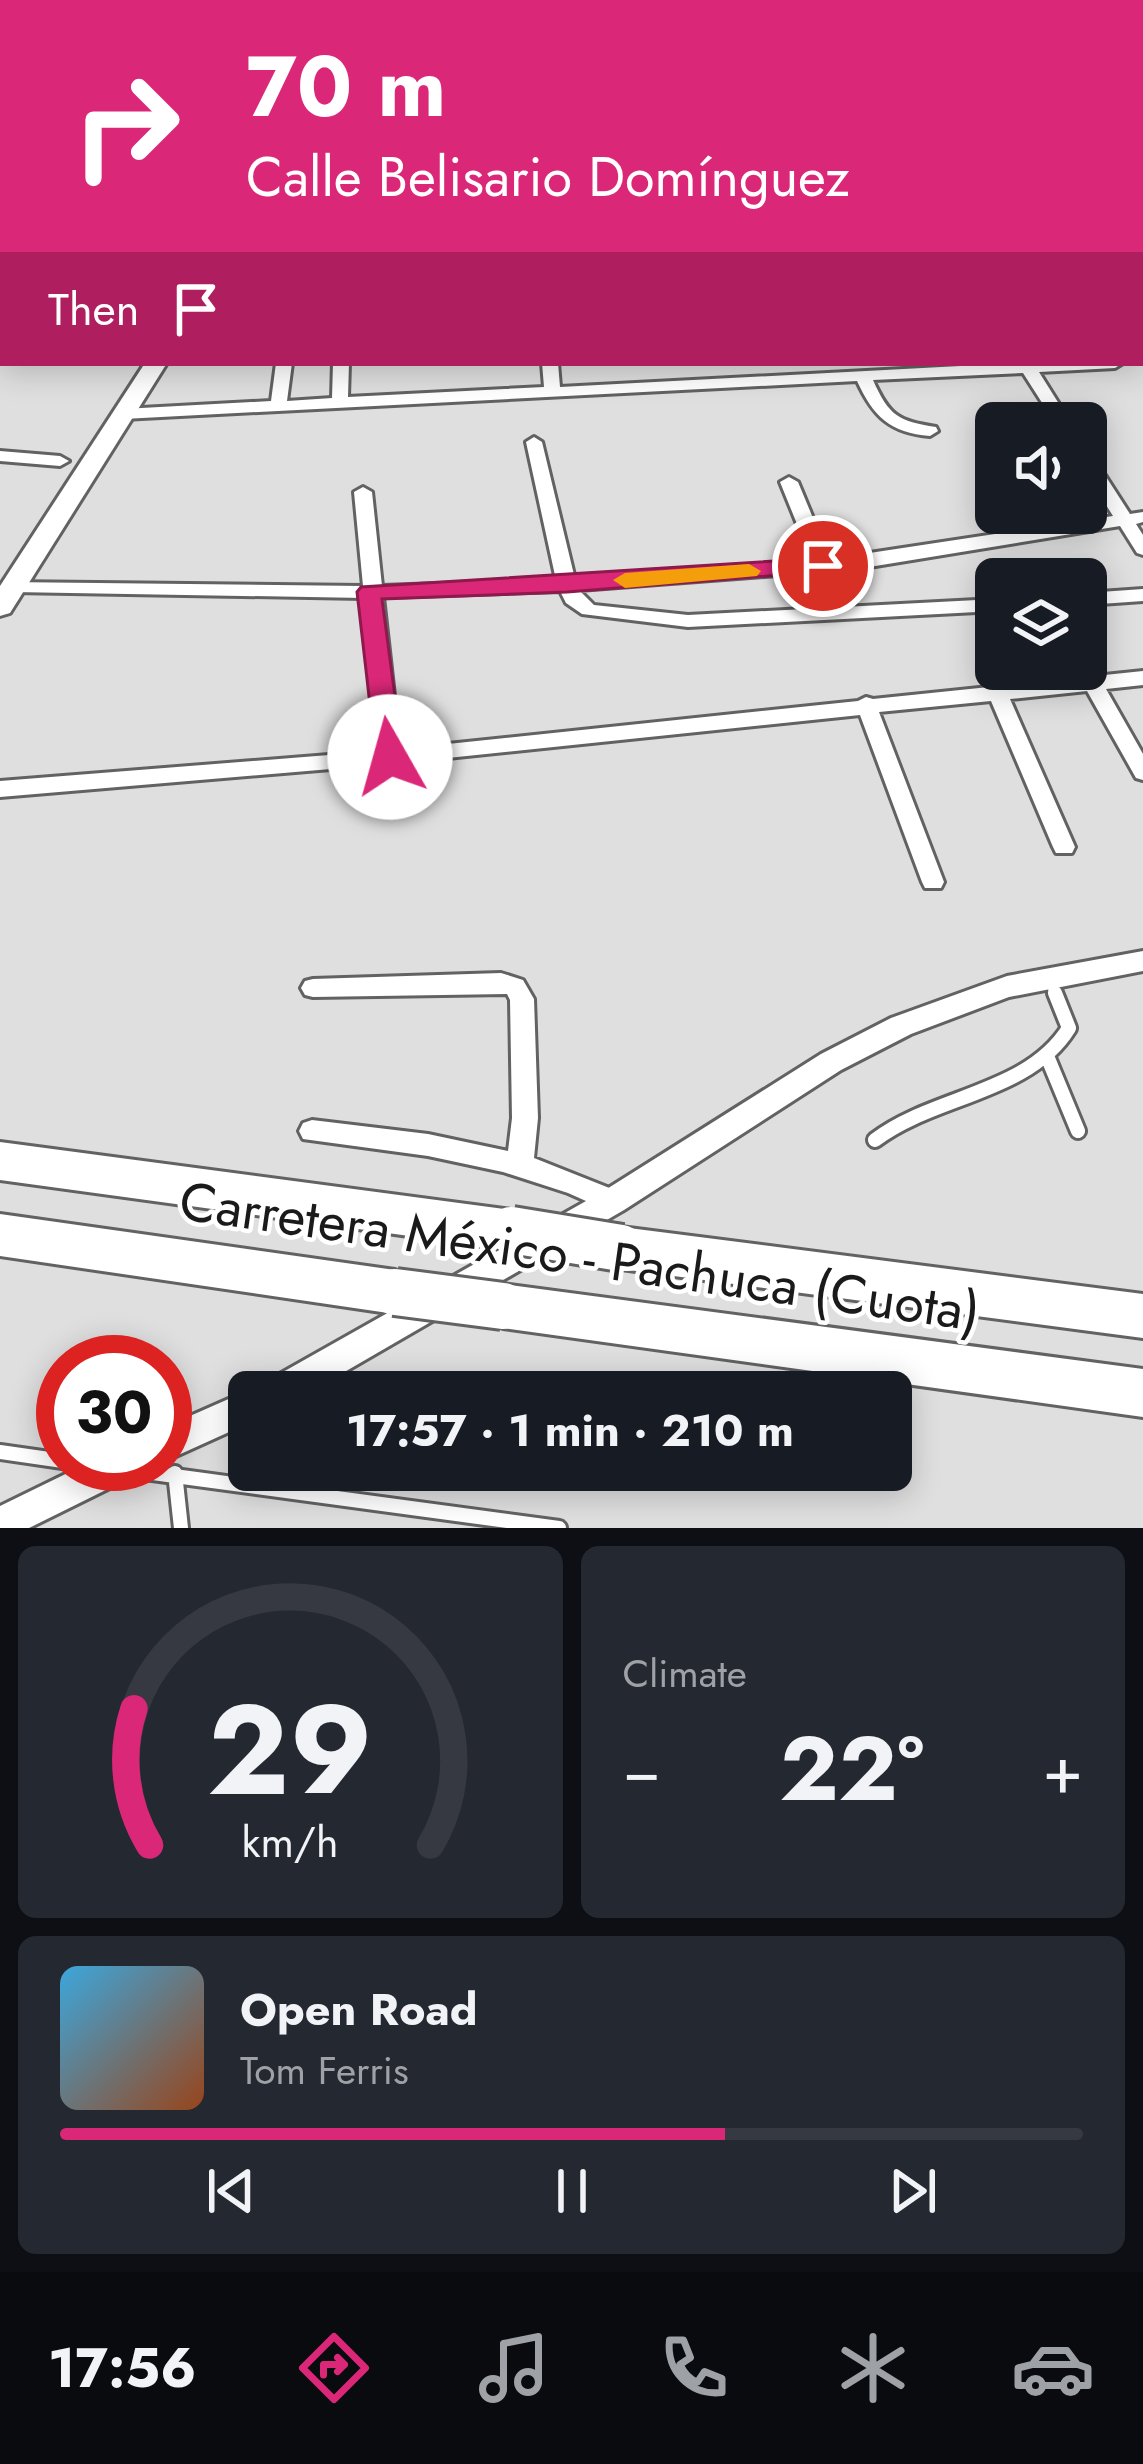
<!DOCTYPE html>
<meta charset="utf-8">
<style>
body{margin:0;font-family:Jost,sans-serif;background:#242831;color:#f1f3f6;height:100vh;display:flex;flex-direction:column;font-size:45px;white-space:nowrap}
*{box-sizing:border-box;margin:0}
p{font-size:39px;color:#9ea1a6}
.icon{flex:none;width:66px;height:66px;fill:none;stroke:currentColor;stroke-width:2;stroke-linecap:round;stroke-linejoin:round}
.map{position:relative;height:1528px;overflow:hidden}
.sheet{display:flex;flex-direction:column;gap:18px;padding:18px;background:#0d0f14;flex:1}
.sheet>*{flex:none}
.banner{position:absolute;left:0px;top:0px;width:1143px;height:366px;box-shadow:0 6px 30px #0003;background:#db2777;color:#fff;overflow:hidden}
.fabs{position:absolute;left:975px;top:402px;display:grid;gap:24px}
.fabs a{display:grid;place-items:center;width:132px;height:132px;border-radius:18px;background:#171b24;box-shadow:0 6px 30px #0003;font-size:60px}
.speed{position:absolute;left:36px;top:1335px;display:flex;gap:24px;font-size:60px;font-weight:700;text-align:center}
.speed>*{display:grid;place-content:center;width:156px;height:156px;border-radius:50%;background:#171b24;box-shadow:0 6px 30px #0003;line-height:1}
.speed .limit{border:18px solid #d22;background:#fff;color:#111}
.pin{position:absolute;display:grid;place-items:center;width:102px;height:102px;color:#fff;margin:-51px;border:6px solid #fff;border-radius:50%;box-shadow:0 3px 12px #0007}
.me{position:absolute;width:132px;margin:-66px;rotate:353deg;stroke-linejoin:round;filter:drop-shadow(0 0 9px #0008)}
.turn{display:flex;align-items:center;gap:42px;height:252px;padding:0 48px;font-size:54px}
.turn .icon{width:156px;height:156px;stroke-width:2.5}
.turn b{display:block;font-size:84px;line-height:102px}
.then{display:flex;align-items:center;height:114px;padding:0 48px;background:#0003;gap:24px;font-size:45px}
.big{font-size:90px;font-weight:700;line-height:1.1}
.sheet .tile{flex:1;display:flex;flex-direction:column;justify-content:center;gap:18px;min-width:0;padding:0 42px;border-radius:18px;background:#242831}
.sheet .dial{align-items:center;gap:0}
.dial svg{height:312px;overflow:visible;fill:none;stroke:#363941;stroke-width:7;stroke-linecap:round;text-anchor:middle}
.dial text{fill:#f1f3f6;stroke:none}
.song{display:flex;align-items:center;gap:36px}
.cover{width:144px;height:144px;border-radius:18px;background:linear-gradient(135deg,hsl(200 70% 55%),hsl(20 70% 35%))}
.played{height:12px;border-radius:6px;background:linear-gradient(90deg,#db2777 65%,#363941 65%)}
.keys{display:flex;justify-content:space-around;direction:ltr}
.heat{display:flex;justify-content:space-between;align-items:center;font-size:66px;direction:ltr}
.sheet .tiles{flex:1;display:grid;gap:18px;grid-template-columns:1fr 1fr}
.tile:last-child{grid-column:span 2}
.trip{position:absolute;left:228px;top:1371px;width:684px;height:120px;border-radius:18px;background:#171b24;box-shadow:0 6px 30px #0003;font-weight:700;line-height:120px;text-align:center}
.dock{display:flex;height:192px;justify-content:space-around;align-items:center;background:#090b0e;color:#9ea1a6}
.dock .icon{width:84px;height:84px}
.dock .on{color:#db2777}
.dock b{font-size:54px;color:#f1f3f6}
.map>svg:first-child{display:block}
</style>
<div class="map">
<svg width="1143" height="1528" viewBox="0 0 1143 1528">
<rect width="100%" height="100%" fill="#dfdfe0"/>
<path fill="#96b7f3" d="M0 0H363L3 3 0 185Z"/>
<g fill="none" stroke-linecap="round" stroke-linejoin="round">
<g stroke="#626263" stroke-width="16">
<path id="service-far1" d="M1050 980 1056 996"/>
</g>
<g stroke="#626263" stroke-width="20">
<path id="service" d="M1047 1056 1078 1131
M875 1140C934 1095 1028 1094 1069 1028L1055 993
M0 1452 63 1461
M123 1469 559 1528
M175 1473 181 1528"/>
</g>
<g stroke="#626263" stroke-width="6">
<path id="minor" d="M635 0H665L661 3H631Z
M778 0H791L794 3H781Z
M0 182H3V190H0Z
M1140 210H1143V218H1140Z
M0 252H3V261H0Z
M1140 277H1143V285H1140Z
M0 343H3V353H0Z
M1143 351V361L1140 362V352Z
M276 363H292L287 401 332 398 333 363H349L348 397 544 387 542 363H558L560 387 1017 363H1123L1115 368 1039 372 1071 423H1055L1023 373 873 380C889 416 898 421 936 427L938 431 930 436C890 433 873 416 857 381L123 419 115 414 123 409 271 401Z
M534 437 542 442 575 579 812 561 780 482 789 477 798 482 830 559 1113 516 1086 473V454L1092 455 1130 514 1143 512V522L1136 524 1143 535V555L1137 553 1120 526 857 569 579 590 594 605 688 615 996 599V611L688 627 582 614 566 603 560 591 383 597 400 749 858 701 866 697 873 699 1143 671V685L1106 689 1143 754V780L1136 778 1087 691 1010 699 1075 847 1072 853H1056L1053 847 991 701 879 712 944 882 941 888H925L922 882 860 715 390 764 0 797V781L379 751 364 598 13 592 6 590 4 586 6 582 363 586 354 492 363 487 372 492 382 586 556 580 526 442Z
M0 451 60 456 69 461 60 466 0 461Z
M1143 589V601L1086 605V593Z
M501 973 523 980 534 999 538 1118 534 1158 622 1193 626 1201 622 1209 613 1213 568 1193 503 1172 428 1156 303 1139 299 1131 303 1123 312 1120 428 1134 508 1151 512 1118 510 1000 507 994 313 997 305 995 301 988 305 981 313 979Z"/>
</g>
<g stroke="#626263" stroke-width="6">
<path id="tertiary" d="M1143 951V971L1009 997 911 1034 841 1070 624 1210 310 1392H262L267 1381 602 1192 821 1054 891 1018 1007 976Z
M249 1390 254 1392H249V1423L165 1461V1427Z
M86 1464H139L134 1476 29 1528H0V1506Z"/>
</g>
<g stroke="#626263" stroke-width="6">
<path id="secondary" d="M145 363H167L10 613 0 616V586Z"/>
</g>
<g stroke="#626263" stroke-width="6">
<path id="motorway" d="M0 1142 511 1210 527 1216 534 1230 527 1244 511 1250 0 1180Z
M0 1214 395 1270 412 1277 419 1292 412 1307 395 1314 0 1256Z
M621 1227 1143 1294V1338L621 1269 605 1263 598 1248 605 1233Z
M503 1284 1143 1369V1417L503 1328 486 1322 479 1306 486 1290Z"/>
</g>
<path stroke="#7a7a7a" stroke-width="3" stroke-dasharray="1.5 6" stroke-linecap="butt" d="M0 127 3 121"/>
<use href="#service-far1" stroke="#fff" stroke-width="10"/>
<use href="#service" stroke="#fff" stroke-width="14"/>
<use href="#minor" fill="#fff" fill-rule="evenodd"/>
<use href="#tertiary" fill="#fff" fill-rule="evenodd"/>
<use href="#secondary" fill="#fff" fill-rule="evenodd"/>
<use href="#motorway" fill="#fff" fill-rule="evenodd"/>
<g stroke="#626263" stroke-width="52" stroke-linecap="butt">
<path id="motorway-bridge" d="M511 1230 621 1248
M395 1292 503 1306"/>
</g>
<use href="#motorway-bridge" stroke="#fff" stroke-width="46"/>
</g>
<path fill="#db2777" stroke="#8e194d" stroke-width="3" d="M823 558 835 566 831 571 567 592 382 599 403 757 390 766 376 757 357 592 361 587Z"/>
<path fill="#f59e0b" d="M749 564 761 571 757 576 625 588 613 580 625 573Z"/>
<g text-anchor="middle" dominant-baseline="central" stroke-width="9" stroke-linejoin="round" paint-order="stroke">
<g font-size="54" fill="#1a1a1a" stroke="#fff">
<text transform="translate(580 1256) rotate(8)">Carretera México - Pachuca (Cuota)</text>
</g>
</g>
</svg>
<div class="fabs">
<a><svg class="icon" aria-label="sound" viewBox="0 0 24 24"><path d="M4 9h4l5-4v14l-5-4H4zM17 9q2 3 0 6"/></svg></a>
<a><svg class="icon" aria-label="layers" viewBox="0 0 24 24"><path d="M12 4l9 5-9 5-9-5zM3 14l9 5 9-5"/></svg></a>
</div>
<div class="speed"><div class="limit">30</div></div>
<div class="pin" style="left:823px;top:566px;background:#d93025"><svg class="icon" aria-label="arrive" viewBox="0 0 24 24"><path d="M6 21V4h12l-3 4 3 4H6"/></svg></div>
<svg class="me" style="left:390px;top:757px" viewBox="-20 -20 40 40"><circle r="19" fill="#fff"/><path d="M0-13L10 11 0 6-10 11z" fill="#db2777"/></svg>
<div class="trip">17:57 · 1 min · 210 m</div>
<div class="banner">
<div class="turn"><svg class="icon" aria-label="right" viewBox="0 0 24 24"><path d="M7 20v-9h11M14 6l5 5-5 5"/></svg><div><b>70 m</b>Calle Belisario Domínguez</div></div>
<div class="then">Then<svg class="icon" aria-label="arrive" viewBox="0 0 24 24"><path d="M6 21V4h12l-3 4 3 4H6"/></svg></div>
</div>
</div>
<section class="sheet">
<div class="tiles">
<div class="tile dial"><svg viewBox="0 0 100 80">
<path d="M14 69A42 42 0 1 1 86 69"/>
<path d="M14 69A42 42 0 0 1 10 34" stroke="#db2777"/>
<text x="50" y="56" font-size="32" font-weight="700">29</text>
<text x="50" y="72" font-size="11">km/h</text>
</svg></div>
<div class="tile"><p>Climate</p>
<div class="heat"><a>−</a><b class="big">22°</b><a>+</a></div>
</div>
<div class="tile">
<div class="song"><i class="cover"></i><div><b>Open Road</b><p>Tom Ferris</p></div></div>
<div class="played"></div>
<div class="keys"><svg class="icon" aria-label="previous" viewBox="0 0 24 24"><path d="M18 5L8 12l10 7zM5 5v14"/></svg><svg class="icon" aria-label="pause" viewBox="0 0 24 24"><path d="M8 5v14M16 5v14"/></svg><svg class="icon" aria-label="next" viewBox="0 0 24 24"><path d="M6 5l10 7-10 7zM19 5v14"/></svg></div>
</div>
</div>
</section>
<nav class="dock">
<b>17:56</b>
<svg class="icon on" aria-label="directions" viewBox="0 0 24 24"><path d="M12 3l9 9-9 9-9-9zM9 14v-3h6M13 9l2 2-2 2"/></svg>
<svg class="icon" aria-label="music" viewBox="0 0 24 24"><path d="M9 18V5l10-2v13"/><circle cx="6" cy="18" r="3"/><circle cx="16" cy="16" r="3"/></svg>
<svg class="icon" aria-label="phone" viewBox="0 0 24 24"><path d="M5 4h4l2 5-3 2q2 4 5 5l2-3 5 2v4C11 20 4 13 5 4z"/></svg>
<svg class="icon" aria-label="climate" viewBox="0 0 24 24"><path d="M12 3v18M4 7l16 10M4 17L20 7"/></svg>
<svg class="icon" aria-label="car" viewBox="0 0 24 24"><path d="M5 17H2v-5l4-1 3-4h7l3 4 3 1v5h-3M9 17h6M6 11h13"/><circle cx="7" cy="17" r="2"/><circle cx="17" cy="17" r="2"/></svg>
</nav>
